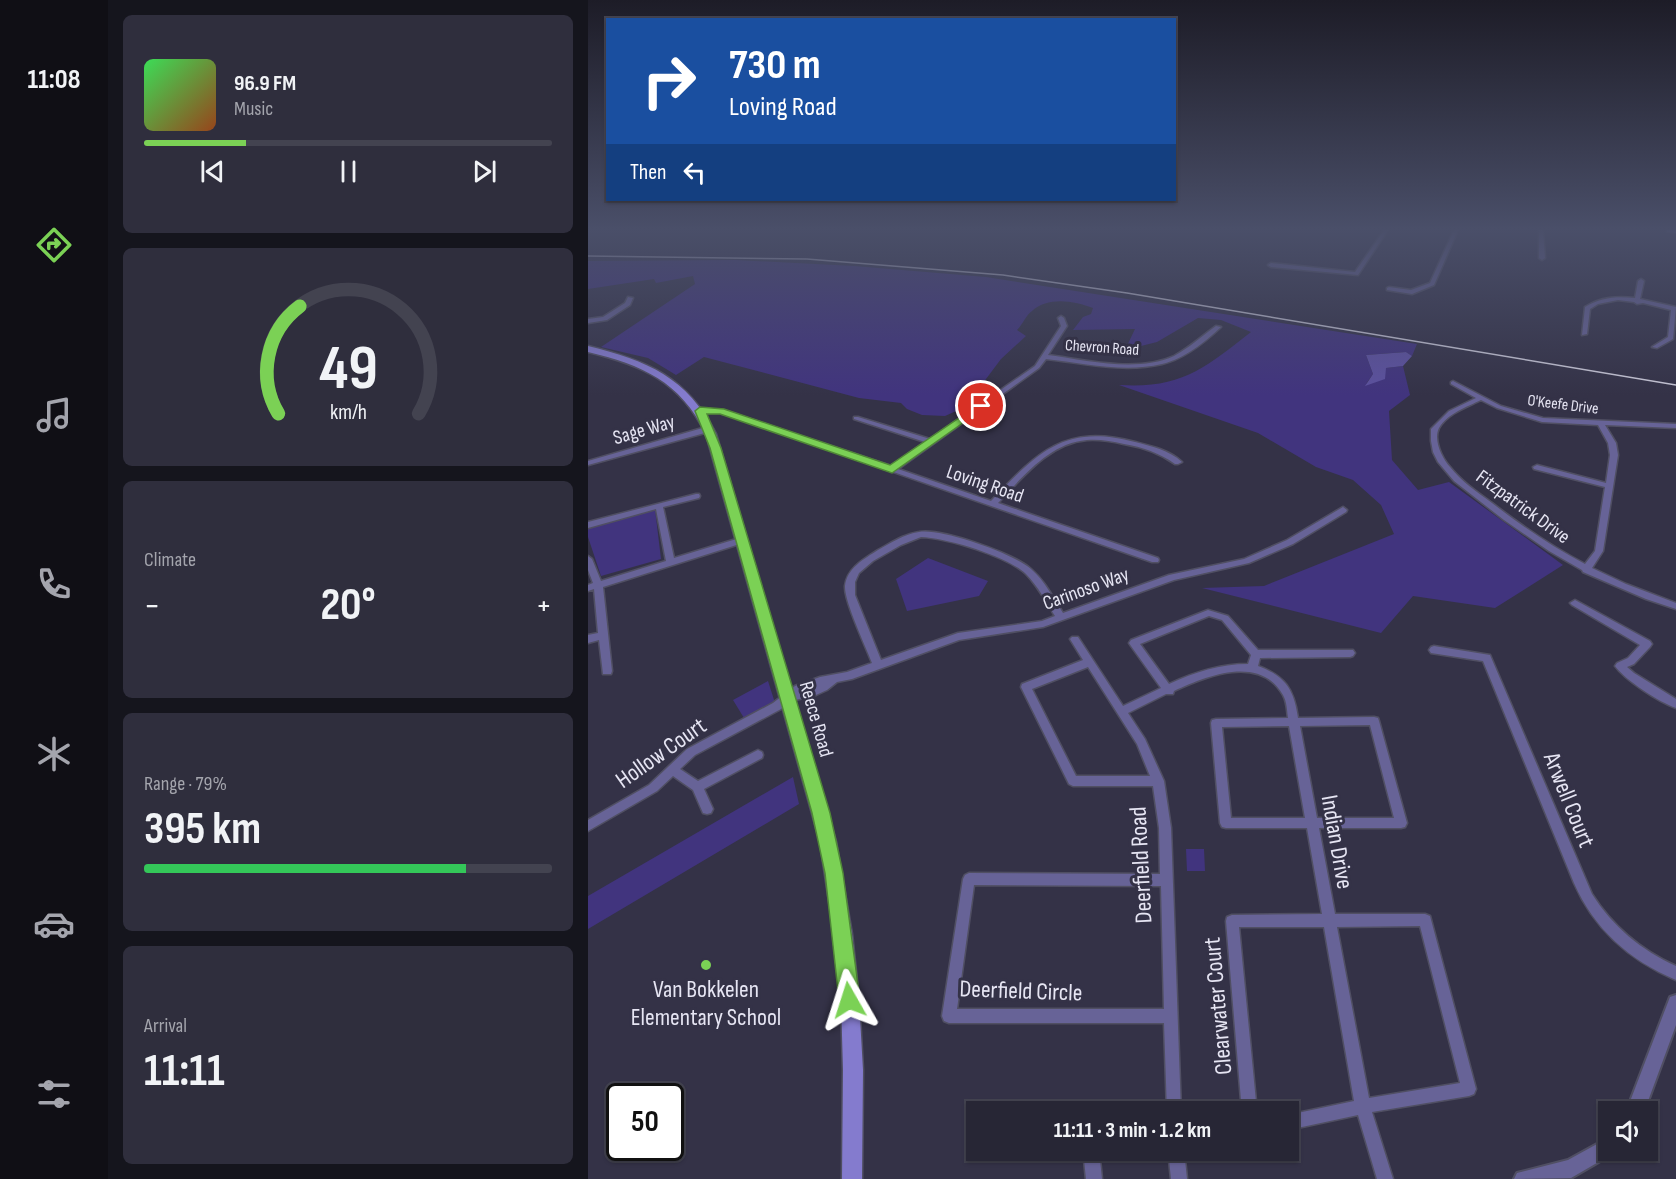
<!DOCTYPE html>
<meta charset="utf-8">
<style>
body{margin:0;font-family:"Sofia Sans Condensed",sans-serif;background:#2f2e3d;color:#f1f3f6;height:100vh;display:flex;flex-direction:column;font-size:22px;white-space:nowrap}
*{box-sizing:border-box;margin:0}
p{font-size:20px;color:#a4a5ad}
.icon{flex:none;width:33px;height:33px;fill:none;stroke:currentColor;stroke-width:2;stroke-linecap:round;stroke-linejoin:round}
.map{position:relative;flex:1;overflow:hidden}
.details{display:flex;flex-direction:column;gap:15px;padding:15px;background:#15151d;width:480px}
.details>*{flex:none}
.guide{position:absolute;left:18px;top:18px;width:570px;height:183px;border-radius:0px;box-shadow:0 2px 4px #0004,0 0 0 2px #434350;background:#1a4fa0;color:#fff;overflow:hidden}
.controls{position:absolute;left:1010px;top:1101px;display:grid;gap:12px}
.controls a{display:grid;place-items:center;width:60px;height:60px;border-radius:0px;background:#272635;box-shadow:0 2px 4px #0004,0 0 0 2px #434350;font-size:30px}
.speed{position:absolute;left:18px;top:1083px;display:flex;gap:12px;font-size:30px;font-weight:700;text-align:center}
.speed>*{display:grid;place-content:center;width:78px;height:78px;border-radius:50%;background:#272635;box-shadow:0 2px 4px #0004,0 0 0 2px #434350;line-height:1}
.speed .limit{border:3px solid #111;border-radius:9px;background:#fff;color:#111}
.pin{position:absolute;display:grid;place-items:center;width:51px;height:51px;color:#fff;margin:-26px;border:3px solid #fff;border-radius:50%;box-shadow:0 2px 6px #0007}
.me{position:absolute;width:66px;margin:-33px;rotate:354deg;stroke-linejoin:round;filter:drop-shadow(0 0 4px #0008)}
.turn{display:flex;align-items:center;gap:21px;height:126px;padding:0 24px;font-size:27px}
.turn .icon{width:78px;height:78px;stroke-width:2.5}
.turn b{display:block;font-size:42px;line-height:51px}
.then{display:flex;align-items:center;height:57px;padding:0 24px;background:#0003;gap:12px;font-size:22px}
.big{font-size:45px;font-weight:700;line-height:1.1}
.details .card{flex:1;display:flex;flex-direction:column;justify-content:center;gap:9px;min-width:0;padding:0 21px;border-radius:9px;background:#2f2e3d}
.details .dial{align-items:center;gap:0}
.dial svg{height:156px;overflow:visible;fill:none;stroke:#434350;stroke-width:7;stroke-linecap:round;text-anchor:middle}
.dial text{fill:#f1f3f6;stroke:none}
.song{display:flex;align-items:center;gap:18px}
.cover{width:72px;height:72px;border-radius:9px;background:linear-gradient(135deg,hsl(130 70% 55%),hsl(20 70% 35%))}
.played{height:6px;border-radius:3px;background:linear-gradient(90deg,#7bd155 25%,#434350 25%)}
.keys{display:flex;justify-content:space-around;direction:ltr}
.heat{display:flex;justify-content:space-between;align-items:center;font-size:33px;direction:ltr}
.charge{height:9px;border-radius:4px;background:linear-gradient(90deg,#34c759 79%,#434350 0)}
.trip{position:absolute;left:378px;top:1101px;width:333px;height:60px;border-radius:0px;background:#272635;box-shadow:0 2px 4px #0004,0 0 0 2px #434350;font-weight:700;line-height:60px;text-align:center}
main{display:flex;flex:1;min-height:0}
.tabs{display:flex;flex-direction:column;width:108px;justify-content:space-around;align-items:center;background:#100f15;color:#a4a5ad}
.tabs .icon{width:42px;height:42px}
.tabs .selected{color:#7bd155}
.tabs b{font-size:27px;color:#f1f3f6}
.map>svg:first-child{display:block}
</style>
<main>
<nav class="tabs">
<b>11:08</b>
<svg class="icon selected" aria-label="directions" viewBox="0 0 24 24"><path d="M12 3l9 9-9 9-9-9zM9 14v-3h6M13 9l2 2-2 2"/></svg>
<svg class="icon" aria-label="music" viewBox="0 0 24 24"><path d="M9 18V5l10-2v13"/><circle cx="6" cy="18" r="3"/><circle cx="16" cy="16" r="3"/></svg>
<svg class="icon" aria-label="phone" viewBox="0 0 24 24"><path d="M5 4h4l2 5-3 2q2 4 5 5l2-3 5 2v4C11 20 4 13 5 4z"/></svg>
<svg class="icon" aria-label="climate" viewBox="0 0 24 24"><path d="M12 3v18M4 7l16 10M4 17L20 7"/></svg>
<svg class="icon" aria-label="car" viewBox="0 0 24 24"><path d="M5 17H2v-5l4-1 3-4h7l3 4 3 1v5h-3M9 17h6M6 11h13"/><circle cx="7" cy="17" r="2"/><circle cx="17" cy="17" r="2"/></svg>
<svg class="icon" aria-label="filters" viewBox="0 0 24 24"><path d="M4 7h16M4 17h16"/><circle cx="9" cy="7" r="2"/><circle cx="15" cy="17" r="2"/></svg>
</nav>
<section class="details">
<div class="card">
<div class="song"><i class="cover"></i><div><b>96.9 FM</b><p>Music</p></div></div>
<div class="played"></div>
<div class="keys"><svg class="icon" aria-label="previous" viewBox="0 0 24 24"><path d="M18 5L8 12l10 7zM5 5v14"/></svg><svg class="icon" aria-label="pause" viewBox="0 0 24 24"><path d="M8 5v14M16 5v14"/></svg><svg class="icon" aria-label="next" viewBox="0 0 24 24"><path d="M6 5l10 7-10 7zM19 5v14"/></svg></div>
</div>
<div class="card dial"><svg viewBox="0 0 100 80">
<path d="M14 69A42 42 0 1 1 86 69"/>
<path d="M14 69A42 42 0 0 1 25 14" stroke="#7bd155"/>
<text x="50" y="56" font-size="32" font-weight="700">49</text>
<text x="50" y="72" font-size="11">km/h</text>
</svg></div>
<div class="card"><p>Climate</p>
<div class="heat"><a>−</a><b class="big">20°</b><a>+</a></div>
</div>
<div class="card"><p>Range · 79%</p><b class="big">395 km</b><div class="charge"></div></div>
<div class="card"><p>Arrival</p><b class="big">11:11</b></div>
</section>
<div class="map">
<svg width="1088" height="1179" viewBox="0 0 1088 1179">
<rect width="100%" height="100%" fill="#343247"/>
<path fill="#41347e" d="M147 260 266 266 398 277 829 344 824 356 818 352 778 355 785 374 778 384 798 368 815 366 822 395 801 411 804 460 830 490 861 482 975 565 907 608 825 596 793 633 614 588 676 586 806 534 793 505 765 480 728 467 670 433 531 385C593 389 617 368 663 332L633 320 610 318 569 342 537 350 547 329 485 330 495 317 503 314 505 308C487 301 460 296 444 311 438 315 435 324 429 330L438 336 413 359 377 407 357 416 334 415 319 409 313 403 271 398 116 357 88 375 60 358 13 347 107 284 105 276 68 283 66 279 0 289V261Z
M67 509 73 559 13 576 0 537V527Z
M340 558 400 581 391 596 319 611 308 579Z
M180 681 187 703 156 718 145 700Z
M205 777 211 804 0 929V896Z
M598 849H616L617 871H599Z"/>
<path fill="#5c519f" d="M818 352 824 356 815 366 798 368 797 379 777 386 785 374 778 355Z"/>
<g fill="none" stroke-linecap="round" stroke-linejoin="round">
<g stroke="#504f63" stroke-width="3">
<path id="minor" d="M796 230H800L770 275 683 267 680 265 683 263 767 272Z
M866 230H870L846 285 824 294 799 290V288L801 287 823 290 842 283Z
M951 230H955L957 258 954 260 951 258Z
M1053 279 1056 281 1052 299 1088 307 1085 339 1069 348 1064 347 1080 337 1083 310 1055 303 1049 304 1046 302 1030 300 1010 304 1002 309 999 334 994 335 997 307C1013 297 1029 296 1047 298L1050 281Z
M40 297 45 298 42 305 19 320 0 323V319L15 317 37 303Z
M473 316 476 318 479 326 460 355C498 360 549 373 586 356 601 348 614 336 628 326L633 327C617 342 596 359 574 364 536 373 495 363 458 359L451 368 310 469 403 501C449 453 476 423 547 442 563 446 581 450 594 462L590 464H587C572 453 554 447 536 444 523 441 511 439 499 440 461 443 434 478 410 503L570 558 571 560 570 562H564L159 421 132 413H112L109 411 112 409 135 410 303 466 337 442 266 419V417H270L342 439 447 366 473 326 470 318Z
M865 381 913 406 955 418 1088 424V428L1017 425 1028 443 1030 455 1015 551 1004 568 1038 584 1088 603V609L1058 599 995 572 994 570 961 551 916 520 866 481 850 462 845 452 843 441V429L861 411 888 398 863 384V382ZM893 400 909 408 954 422 1010 425 1020 443 1022 455 1018 483 949 465 945 467 946 469 1017 487 1007 551 997 564C964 547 934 526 904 503 889 492 873 481 862 467 854 458 845 440 851 428 860 413 879 407 893 400Z
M118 427H121L125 429 124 431 0 465V461Z
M108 494H111L112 496 111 498 75 507 86 558 155 537 159 540 158 542 15 587 24 671 23 674H15L11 640 0 643V635L10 633 6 589 0 591V585L5 583 0 570V556L4 559 13 581 78 561 68 509 0 528V522Z
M755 507 759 510 758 512 705 544 661 563 586 580 455 627 371 640 264 679 249 682 239 690 228 695 203 701 193 709 107 755 92 769 110 781 166 752 170 750 174 752 175 755 174 758 116 789 125 809 123 813 119 814 115 813 105 790 85 776 69 791 0 831V820L61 785 99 749 185 703 207 686 232 677 259 672 284 663C278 647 256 601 257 586 259 568 276 559 290 550 303 543 316 534 331 532 354 528 426 554 443 569 457 581 465 598 475 613L581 575 656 559 699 540ZM333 537C359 538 419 556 438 574 450 586 458 602 467 616L454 621 370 633 293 660 267 595V582L271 573 285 561 313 545Z
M987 600 1062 641 1064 644 1062 647 1046 664 1039 667 1046 673 1088 699V708C1071 702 1037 680 1027 666L1029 663 1040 658 1052 645 984 605 982 603Z
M620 610 640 616 670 650H765L767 653 765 656 762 657 672 658 670 666C697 676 706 689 710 718L786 717 790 718 791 721 819 823 817 827 813 828H731L747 914H837L842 916 888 1089 886 1094 881 1096 784 1112 805 1179H789L770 1115 700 1130V1115L766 1101 736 927H651L669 1112H654L638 921 639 917 644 915 734 914 719 828H638L634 827 632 823 623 723 624 720 628 719 700 718C699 711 699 702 695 695 672 654 618 676 586 691L585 694H578L540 713 557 739 576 781 583 828 593 1112H579L576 1023H361L356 1021 354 1016 375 879 377 875 381 873 572 874 571 828 565 786H485L481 784 433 687 434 684 495 660 482 639 484 637H490L535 706 573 688 543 646 541 643 543 640ZM621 616 634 620 663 655 660 664C632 664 607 672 581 684L552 644ZM500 667 549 744 562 776H488L444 689ZM782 725 806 818H729L712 726ZM701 726 717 818H643L634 727ZM386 885 573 886 576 1009H369ZM832 926 872 1083 781 1098 749 927Z
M846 646 902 655 1004 894C1025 927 1053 950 1088 966V980C1041 960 1006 929 986 883L895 661 843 653 841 650 843 647Z
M495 1150H511L514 1179H498Z
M580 1150H596L599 1179H583Z"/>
</g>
<g stroke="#504f63" stroke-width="4">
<path id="tertiary" d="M1088 995V1025L1056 1112H1038L1082 997Z
M1020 1138V1150H1028L1026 1153 983 1178 926 1179 929 1173 980 1160Z"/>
</g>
<g stroke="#504f63" stroke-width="3">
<path id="secondary" d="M0 346C60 361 99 377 128 434L248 842 264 934 271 1000 275 1070 274 1179H254L255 1070 253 1000 246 934 232 842 118 434C92 381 54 365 0 352Z"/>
</g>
<g stroke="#504f63" stroke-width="2">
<path id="primary" d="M1078 230H1088V233L1079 232Z"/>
</g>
<use href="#minor" fill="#676397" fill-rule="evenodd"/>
<use href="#tertiary" fill="#676397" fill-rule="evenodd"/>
<use href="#secondary" fill="#847bce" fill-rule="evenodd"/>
<use href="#primary" fill="#9a8df8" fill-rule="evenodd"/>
<path stroke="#c8c7d6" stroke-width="1.5" d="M0 256 219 259 415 275 539 293 1088 385"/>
</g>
<linearGradient id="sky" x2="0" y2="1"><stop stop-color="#1d1c27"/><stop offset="0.58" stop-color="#4a4f69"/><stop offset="1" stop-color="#4a4f69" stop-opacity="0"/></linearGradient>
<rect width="1088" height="395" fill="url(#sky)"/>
<path fill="#7bd155" stroke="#508837" stroke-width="1.5" d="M393 403 398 406 396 408 304 473 132 414H119L133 448 242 813 255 873 272 1000 269 1007 261 1010 254 1007 251 1000 237 873 224 813 122 448 107 411 112 407 136 409 302 465Z"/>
<circle fill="#7bd155" stroke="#343247" stroke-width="2" cx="118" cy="965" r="6"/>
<g text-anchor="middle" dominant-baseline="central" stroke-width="6" stroke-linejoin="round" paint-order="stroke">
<g font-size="16" fill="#e6e5f3" stroke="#343247">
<text transform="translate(514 348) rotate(4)">Chevron Road</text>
<text transform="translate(975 405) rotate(7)">O'Keefe Drive</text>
</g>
<g font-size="20" fill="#e6e5f3" stroke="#343247">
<text transform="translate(56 430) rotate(-16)">Sage Way</text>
<text transform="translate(397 484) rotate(19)">Loving Road</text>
<text transform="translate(935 507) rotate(36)">Fitzpatrick Drive</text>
<text transform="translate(498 589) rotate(-20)">Carinoso Way</text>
<text transform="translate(228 719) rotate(74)">Reece Road</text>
</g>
<g font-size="24" fill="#e6e5f3" stroke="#343247">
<text transform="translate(73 753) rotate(-35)">Hollow Court</text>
<text transform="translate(981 800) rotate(68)">Arwell Court</text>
<text transform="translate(749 842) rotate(80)">Indian Drive</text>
<text transform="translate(553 865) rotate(-93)">Deerfield Road</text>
<text transform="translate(433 991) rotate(2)">Deerfield Circle</text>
<text transform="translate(630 1006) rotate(-95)">Clearwater Court</text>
</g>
<g font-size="24" fill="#e6e5f3" stroke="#343247">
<text x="118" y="989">Van Bokkelen<tspan x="118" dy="28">Elementary School</tspan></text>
</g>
</g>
</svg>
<div class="controls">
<a><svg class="icon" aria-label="sound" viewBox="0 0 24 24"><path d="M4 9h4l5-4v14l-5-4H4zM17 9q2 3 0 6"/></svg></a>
</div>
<div class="speed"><div class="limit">50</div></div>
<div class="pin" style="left:393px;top:406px;background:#d93025"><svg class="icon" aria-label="arrive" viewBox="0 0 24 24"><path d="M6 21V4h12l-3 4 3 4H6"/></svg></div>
<svg class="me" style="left:261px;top:1000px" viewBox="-20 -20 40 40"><path d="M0-17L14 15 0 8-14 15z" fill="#7bd155" stroke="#fff" stroke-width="4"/></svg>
<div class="trip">11:11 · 3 min · 1.2 km</div>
<div class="guide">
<div class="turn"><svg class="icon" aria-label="right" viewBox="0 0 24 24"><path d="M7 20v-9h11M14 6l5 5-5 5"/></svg><div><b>730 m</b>Loving Road</div></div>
<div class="then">Then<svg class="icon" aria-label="left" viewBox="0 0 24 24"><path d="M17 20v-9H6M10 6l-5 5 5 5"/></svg></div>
</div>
</div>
</main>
